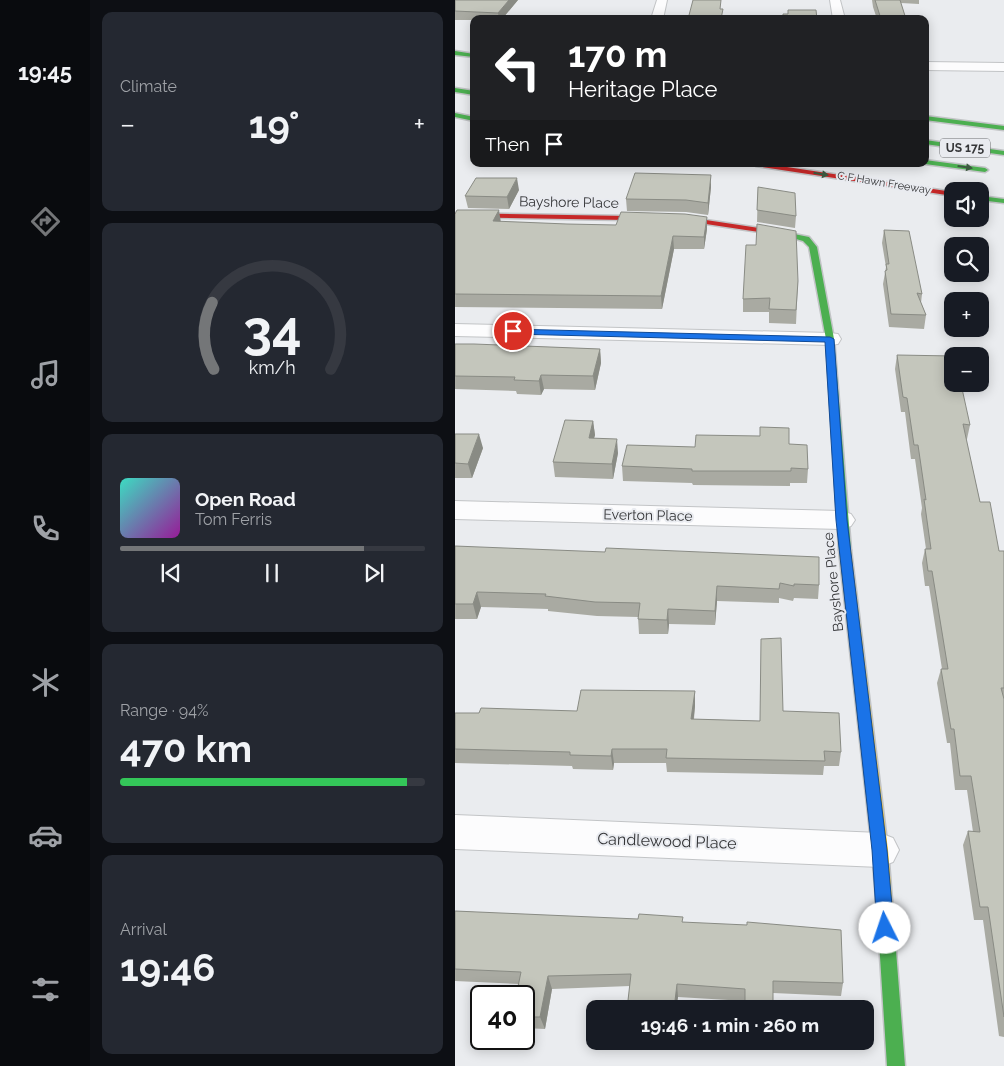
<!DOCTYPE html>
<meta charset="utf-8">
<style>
body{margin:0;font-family:Raleway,sans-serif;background:#242831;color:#f1f3f6;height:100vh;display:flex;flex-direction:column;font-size:19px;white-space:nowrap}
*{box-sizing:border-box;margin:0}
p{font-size:16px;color:#9ea1a6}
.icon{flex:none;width:28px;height:28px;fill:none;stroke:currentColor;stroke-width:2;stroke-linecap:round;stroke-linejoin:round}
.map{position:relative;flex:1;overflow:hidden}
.details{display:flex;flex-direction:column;gap:12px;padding:12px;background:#0d0f14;width:365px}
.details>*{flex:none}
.guide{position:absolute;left:15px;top:15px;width:459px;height:152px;border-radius:10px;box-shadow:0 2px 12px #0003;background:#202124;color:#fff;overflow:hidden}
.buttons{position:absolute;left:489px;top:182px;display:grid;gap:10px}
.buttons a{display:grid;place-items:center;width:45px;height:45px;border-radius:10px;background:#171b24;box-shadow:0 2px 12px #0003;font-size:25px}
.speed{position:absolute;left:15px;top:985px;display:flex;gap:10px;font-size:25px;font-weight:700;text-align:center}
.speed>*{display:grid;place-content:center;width:65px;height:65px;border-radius:50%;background:#171b24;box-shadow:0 2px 12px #0003;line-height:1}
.speed .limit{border:2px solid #111;border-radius:8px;background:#fff;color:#111}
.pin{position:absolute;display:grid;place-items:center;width:42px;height:42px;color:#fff;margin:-21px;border:2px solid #fff;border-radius:50%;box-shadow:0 1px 5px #0007}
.me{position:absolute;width:55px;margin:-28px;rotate:356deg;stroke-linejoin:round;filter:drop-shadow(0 0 4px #0008)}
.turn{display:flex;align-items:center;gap:18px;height:105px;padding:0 15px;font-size:22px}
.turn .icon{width:65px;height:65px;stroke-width:2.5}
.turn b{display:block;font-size:35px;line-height:42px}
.then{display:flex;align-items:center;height:48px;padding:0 15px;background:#0003;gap:10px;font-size:19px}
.big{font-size:38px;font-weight:700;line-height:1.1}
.details .card{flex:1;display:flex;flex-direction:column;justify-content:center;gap:8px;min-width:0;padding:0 18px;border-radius:10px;background:#242831}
.details .dial{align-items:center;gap:0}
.dial svg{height:130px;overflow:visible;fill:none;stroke:#363941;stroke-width:7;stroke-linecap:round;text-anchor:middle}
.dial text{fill:#f1f3f6;stroke:none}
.song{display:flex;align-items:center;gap:15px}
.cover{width:60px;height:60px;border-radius:8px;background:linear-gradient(135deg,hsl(170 70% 55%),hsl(300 70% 35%))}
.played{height:5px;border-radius:2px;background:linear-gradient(90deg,#747678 80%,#363941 80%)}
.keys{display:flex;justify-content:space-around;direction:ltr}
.heat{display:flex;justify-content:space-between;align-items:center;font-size:28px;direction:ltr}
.charge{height:8px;border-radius:4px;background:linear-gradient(90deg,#34c759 94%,#363941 0)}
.trip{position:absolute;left:131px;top:1000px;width:288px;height:50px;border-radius:10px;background:#171b24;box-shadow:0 2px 12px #0003;font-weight:700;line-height:50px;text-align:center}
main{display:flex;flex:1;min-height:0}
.menu{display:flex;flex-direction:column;width:90px;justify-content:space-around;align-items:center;background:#090b0e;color:#9ea1a6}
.menu .icon{width:35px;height:35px}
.menu .current{color:#747678}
.menu b{font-size:22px;color:#f1f3f6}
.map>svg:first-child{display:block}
</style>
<main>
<nav class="menu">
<b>19:45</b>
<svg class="icon current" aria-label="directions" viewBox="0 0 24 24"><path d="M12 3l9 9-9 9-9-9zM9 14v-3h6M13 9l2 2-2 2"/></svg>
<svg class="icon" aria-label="music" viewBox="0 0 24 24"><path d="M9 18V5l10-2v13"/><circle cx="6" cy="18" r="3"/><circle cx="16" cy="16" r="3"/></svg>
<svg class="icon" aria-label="phone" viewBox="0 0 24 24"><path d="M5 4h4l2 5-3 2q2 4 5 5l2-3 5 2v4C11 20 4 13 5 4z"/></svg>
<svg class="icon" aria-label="climate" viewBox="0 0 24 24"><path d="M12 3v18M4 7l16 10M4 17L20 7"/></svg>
<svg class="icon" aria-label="car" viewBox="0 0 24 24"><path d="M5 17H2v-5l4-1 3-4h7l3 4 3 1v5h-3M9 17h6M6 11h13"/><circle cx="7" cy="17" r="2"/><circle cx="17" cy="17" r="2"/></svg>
<svg class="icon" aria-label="filters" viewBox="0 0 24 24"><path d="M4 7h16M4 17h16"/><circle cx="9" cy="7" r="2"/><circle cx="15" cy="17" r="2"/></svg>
</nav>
<section class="details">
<div class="card"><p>Climate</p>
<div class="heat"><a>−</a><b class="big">19°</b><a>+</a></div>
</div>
<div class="card dial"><svg viewBox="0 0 100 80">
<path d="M14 69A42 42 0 1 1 86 69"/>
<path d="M14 69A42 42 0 0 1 13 28" stroke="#747678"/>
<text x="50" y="56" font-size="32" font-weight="700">34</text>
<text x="50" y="72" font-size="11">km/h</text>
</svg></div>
<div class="card">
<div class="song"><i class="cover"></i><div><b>Open Road</b><p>Tom Ferris</p></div></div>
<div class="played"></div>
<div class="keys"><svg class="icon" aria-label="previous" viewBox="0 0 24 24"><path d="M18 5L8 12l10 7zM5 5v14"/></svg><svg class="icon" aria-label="pause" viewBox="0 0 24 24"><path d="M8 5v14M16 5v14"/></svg><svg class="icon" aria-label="next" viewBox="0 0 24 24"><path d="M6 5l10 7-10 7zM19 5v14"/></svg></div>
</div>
<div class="card"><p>Range · 94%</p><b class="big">470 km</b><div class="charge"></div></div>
<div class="card"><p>Arrival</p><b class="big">19:46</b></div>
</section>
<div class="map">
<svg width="549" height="1066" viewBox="0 0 549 1066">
<rect width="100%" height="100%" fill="#eaecef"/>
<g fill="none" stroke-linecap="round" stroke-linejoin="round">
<g stroke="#c2c4c6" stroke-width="2">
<path id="street" d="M202 0H212L208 19H196Z
M375 0H385L390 19H378Z
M470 62 549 63V71L470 70Z
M0 324 375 333 383 334 386 339 383 344 375 345 0 336Z
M0 501 386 511 396 514 400 520 396 526 386 529 0 519Z
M0 815 425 833 438 838 444 850 438 862 425 867 0 849Z"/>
</g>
<g stroke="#c2c4c6" stroke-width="3">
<path id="fast" d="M0 51 19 54V57L0 55Z
M0 88 19 91V95L0 92Z
M0 113 19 117V121L0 117Z
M470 116 549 126V130L470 120Z
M470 140 549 151V155L470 144Z
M470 160 530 168 533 170 530 172 470 164Z
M525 196 549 199V203L525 200Z
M334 233 354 237 362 247 379 339 396 550 390 554 384 550 371 339 354 247 348 241 334 237Z
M431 917 437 919 439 925 450 1066H432L423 925 425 919Z"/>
</g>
<g stroke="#c2c4c6" stroke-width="3">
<path id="slow" d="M390 546 396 550 433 850 439 925 437 931 431 933 425 931 423 925 417 850 384 550Z"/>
</g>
<g stroke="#c2c4c6" stroke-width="3">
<path id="jam" d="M298 164H312L498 192V196L301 166Z
M0 213 231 217 337 233 341 235 337 237 231 221 0 217Z"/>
</g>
<use href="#street" fill="#fcfcfd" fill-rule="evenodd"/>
<use href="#fast" fill="#4caf50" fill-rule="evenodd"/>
<use href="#slow" fill="#ffc107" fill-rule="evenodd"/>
<use href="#jam" fill="#c62828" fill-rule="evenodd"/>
</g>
<path fill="#a9aaa2" d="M0 0H63L47 19H19V20H0Z
M417 0H464V4L446 3 451 19H422L418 7Z
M256 187 253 215 231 212 172 211 171 199Z
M303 187 341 216 340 228 302 222Z
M64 190 54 209 13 208 10 196Z
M0 214 46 222 252 229 249 249H219L207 309 0 307Z
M429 230 467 294 466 303 471 315 469 329 434 327 428 284 431 267 427 243Z
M343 281 341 324 314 323V312H288V299Z
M0 344 145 349 146 363 140 390 89 389 86 395 62 394 61 391 0 389Z
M442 355 515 425 512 439H511L525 502 544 551H549V1037L544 1036 528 920H519L508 845 513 831 518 832 512 790H500L495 743H492L482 683 486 669H487L474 586H470L467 563 470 549H471L466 514 467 508 460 459H456L450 412H446L440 369Z
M138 421 140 435 139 438 163 453 158 479 100 477 98 462Z
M0 434 28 448 17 478H0Z
M334 444 353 469 352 483H335V486L238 485 237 483 168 481 167 466Z
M0 546 364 585 363 599 339 598 338 601 324 598V603L262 601 260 625 214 624 213 634H184L183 617 142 616 93 611V609L26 607 22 619H0Z
M240 691V706L239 719 304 721 328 711 386 752 384 766H369L368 775 212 772 211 763H159L158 770 118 769 117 766 0 763V713H24L122 711Z
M0 911 228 922 388 983 386 996 318 993 290 1001 223 997 221 1009H172L175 986 97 989 90 1029 69 1028V996L64 984 0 981Z
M171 1041H218V1045L171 1042Z"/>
<path fill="#898b84" d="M54 0H63L47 19H44L43 13Z
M256 175V187L253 215V203Z
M62 178 64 190 54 209 52 197Z
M44 210 46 223 38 221Z
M252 217V229L249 249V237Z
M218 236 219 249 207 309 206 296Z
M145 349 146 363 140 390 138 376Z
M86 375 89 389 86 395 84 381Z
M138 421 140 435 135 452 134 438Z
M24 434 28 448 17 478 13 464Z
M162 439 163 453 158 479 157 464Z
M262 586V601L260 625V611Z
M22 592 26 607 22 619 18 604Z
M213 609 214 624 213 634 212 620Z
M240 691V706L237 733 236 719Z
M157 749 159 763 158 770 156 756Z
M93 976 97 989 90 1029 85 1017Z
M222 984 223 997 221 1009H219Z"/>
<path fill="#c4c6bc" stroke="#898b84" d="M0 0H54L43 13 0 11Z
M238 0H266L265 9H268L266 19H233Z
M420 0H445L451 19H426Z
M333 10H361L362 19H328V14H333Z
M180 173 256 175 253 203 231 200 171 199Z
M21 178H62L52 197 10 196Z
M303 187 340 193 341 216 302 210Z
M2 210H44L38 221 112 224 161 225 166 212 230 214 252 217 249 237 218 236 206 296 0 294V214Z
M302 224 341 231 343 281 341 310 314 309 315 298 288 299 291 245H301Z
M429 230 454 231 467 294 462 293 471 315 436 314 430 271 432 270 431 264H434Z
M0 344H19L145 349 138 376 86 375 84 381 59 380 60 377 0 376Z
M442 355 498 356V384H506L515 425 508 424 525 502H535L544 551H549V688H546L549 699V1017L533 907H525L513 831 525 832 516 776H505L499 729H496L486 669H493L477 571H473L470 549H476L469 499 471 500 463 445H459L452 398 448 397Z
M110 420 138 421 134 438 162 439 157 464 98 462Z
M305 427 334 428V444L352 445 353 469 336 468V471H237V469L167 466 172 445 240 447 241 435 305 436Z
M0 434H24L13 464 0 463Z
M0 546 150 552 151 548 364 557V585L339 584V586L325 583 324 589 262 586 260 611 213 609 212 620 183 619 185 603 140 602 90 596 91 594 22 592 18 604H0Z
M326 638 328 711 384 713 386 752 369 751 370 761 211 758 212 749H157L156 756 115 755V752L0 749V713H24L26 708 122 711 126 690 240 691 236 719 305 721 306 639Z
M0 911 183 919 184 914 228 917 227 922 292 925V922L386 930 388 983 318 981V1009H290V989L222 984 219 1009H172L176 974 93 976 85 1017H69V996H61L66 972 0 969Z"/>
<defs><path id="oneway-solid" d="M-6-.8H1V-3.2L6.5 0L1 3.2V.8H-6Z" transform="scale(1.25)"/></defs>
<g fill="#3c5a3f">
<use href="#oneway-solid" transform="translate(510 167) rotate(8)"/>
<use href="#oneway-solid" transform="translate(366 174) rotate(9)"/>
</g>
<path fill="#1a73e8" stroke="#114b97" d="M54 329 375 337 379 339 392 520 432 850 439 928 436 934 430 937 425 934 422 928 417 850 381 520 370 342 58 334 53 331Z"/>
<g text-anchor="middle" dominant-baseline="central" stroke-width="4" stroke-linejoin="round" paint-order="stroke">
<g font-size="11" fill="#353638" stroke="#e9ebf0">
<text transform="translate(429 183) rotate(9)">C F Hawn Freeway</text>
</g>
<rect fill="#e9ebf0" stroke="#6b6c6f" stroke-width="1" x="485" y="138.5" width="50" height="19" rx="4"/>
<g font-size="12" font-weight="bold" fill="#353638">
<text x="510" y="148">US 175</text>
</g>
<g font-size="14" fill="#353638" stroke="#e9ebf0">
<text transform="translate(114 202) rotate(1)">Bayshore Place</text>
<text transform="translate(193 515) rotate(1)">Everton Place</text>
<text transform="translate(378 582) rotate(-96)">Bayshore Place</text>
</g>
<g font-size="16" fill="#353638" stroke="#e9ebf0">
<text transform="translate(212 841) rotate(2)">Candlewood Place</text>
</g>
</g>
</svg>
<div class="buttons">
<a><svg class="icon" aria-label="sound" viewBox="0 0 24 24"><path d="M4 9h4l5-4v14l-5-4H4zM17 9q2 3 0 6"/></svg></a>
<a><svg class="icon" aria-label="search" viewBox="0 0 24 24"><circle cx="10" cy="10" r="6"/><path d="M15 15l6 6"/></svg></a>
<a>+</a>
<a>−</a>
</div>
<div class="speed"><div class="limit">40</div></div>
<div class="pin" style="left:58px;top:331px;background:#d93025"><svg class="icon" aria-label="arrive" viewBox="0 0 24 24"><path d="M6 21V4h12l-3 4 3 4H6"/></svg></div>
<svg class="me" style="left:430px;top:928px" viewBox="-20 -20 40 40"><circle r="19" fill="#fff"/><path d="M0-13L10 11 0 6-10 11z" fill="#1a73e8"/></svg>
<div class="trip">19:46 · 1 min · 260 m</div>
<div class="guide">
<div class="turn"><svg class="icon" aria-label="left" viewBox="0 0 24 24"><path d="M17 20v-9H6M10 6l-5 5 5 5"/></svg><div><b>170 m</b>Heritage Place</div></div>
<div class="then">Then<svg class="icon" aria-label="arrive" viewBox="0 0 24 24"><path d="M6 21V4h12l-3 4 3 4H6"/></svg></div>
</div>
</div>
</main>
